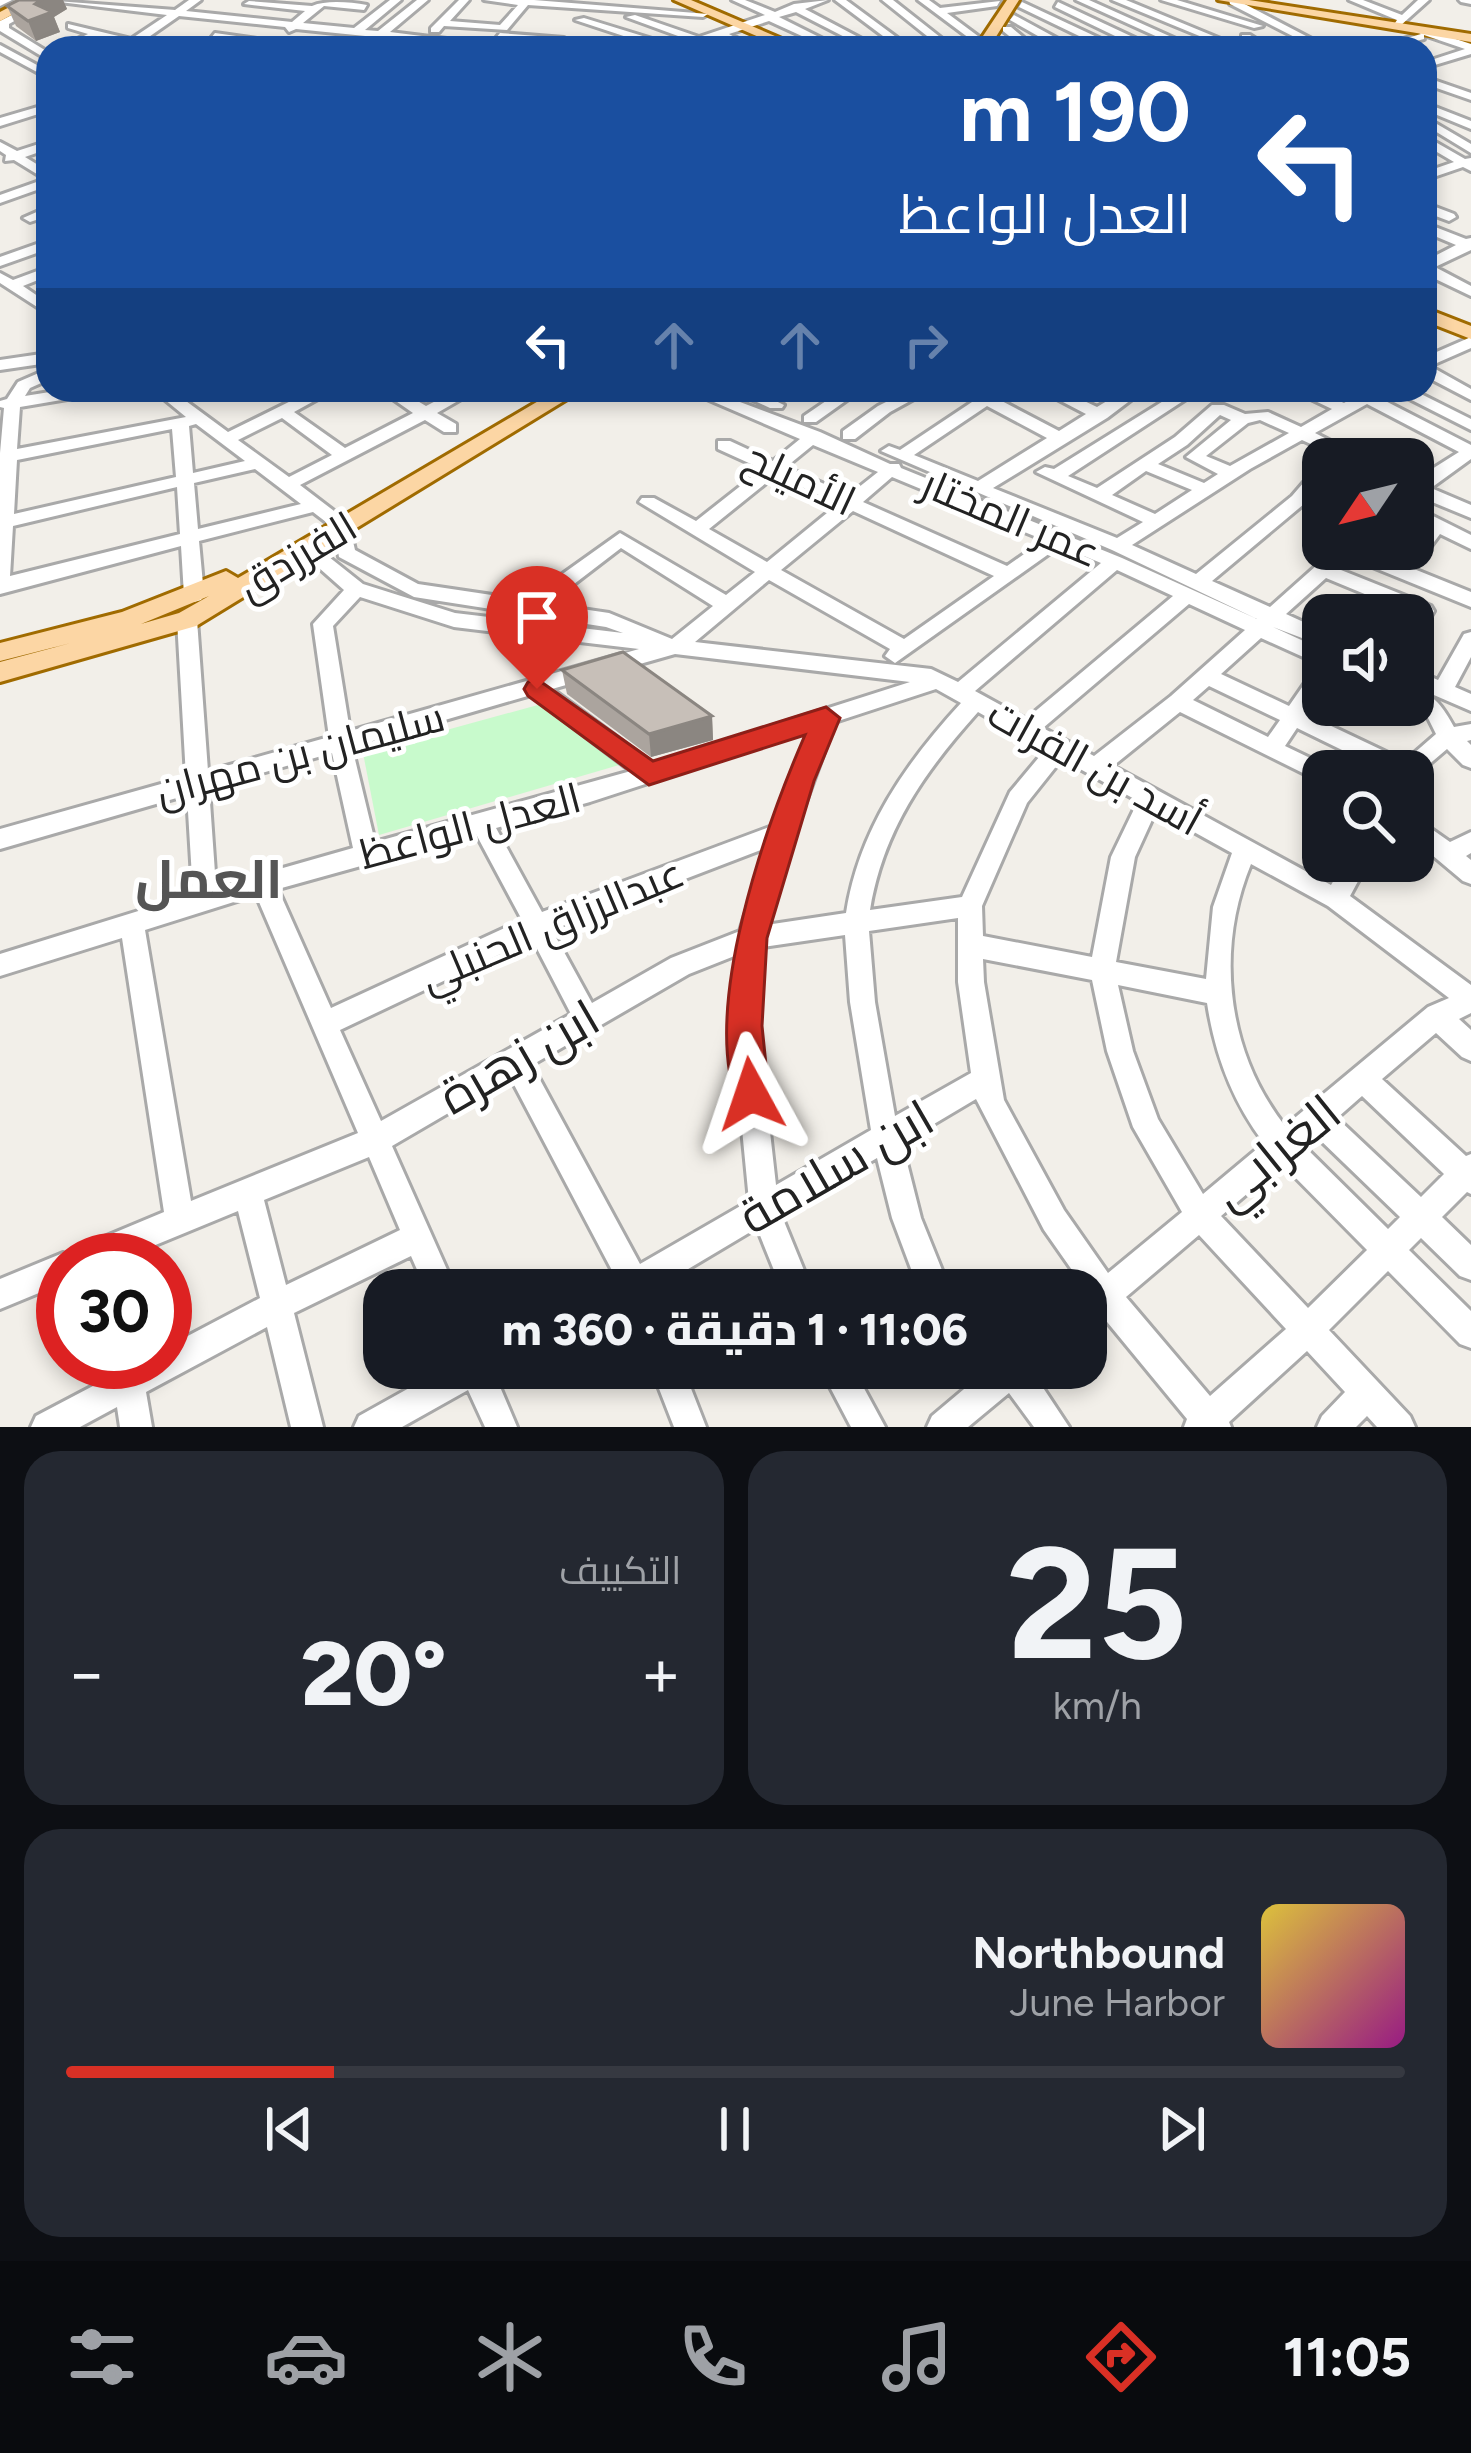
<!DOCTYPE html>
<html lang="ar">
<meta charset="utf-8">
<style>
body{margin:0;font-family:Figtree,Cairo,sans-serif;background:#242831;color:#f1f3f6;direction:rtl;height:100vh;display:flex;flex-direction:column;font-size:45px;white-space:nowrap}
*{box-sizing:border-box;margin:0}
p{font-size:39px;color:#9ea1a6}
.icon{flex:none;width:66px;height:66px;fill:none;stroke:currentColor;stroke-width:2;stroke-linecap:round;stroke-linejoin:round}
.map{position:relative;height:1427px;overflow:hidden;direction:ltr}
.panel{display:flex;flex-direction:column;gap:24px;padding:24px;background:#0d0f14;flex:1}
.panel>*{flex:none}
.top-card{position:absolute;left:36px;top:36px;width:1401px;height:366px;border-radius:36px;box-shadow:0 6px 18px #0003;direction:rtl;background:#1a4fa0;color:#fff;overflow:hidden}
.needle{width:78px;rotate:235deg}
.fabs{position:absolute;left:1302px;top:438px;display:grid;gap:24px}
.fabs a{display:grid;place-items:center;width:132px;height:132px;border-radius:24px;background:#171b24;box-shadow:0 6px 18px #0003;font-size:60px}
.speed{position:absolute;left:36px;top:1233px;display:flex;gap:24px;font-size:60px;font-weight:700;text-align:center}
.speed>*{display:grid;place-content:center;width:156px;height:156px;border-radius:50%;background:#171b24;box-shadow:0 6px 18px #0003;line-height:1}
.speed .limit{border:18px solid #d22;background:#fff;color:#111}
.pin{position:absolute;display:grid;place-items:center;width:102px;height:102px;color:#fff;margin:-123px -51px;border-radius:50% 50% 50% 0;rotate:-45deg;box-shadow:0 0 12px #0007}
.pin .icon{rotate:45deg}
.me{position:absolute;width:132px;margin:-66px;rotate:355deg;stroke-linejoin:round;filter:drop-shadow(0 0 9px #0008)}
.turn{display:flex;align-items:center;gap:42px;height:252px;padding:0 48px;font-size:54px}
.turn .icon{width:156px;height:156px;stroke-width:2.5}
.turn b{display:block;font-size:84px;line-height:102px}
.lanes{display:flex;align-items:center;height:114px;padding:0 48px;background:#0003;justify-content:center;gap:60px;direction:ltr}
.lanes .off{opacity:.35}
.big{font-size:90px;font-weight:800;line-height:1.1}
.panel .card{flex:1;display:flex;flex-direction:column;justify-content:center;gap:18px;min-width:0;padding:0 42px;border-radius:36px;background:#242831}
.panel .dial{align-items:center;gap:0}
.dial b{font-size:156px;line-height:1}
.song{display:flex;align-items:center;gap:36px}
.cover{width:144px;height:144px;border-radius:18px;background:linear-gradient(135deg,hsl(50 70% 55%),hsl(310 70% 35%))}
.played{height:12px;border-radius:6px;background:linear-gradient(90deg,#d93025 20%,#363941 20%)}
.keys{display:flex;justify-content:space-around;direction:ltr}
.heat{display:flex;justify-content:space-between;align-items:center;font-size:66px;direction:ltr}
.panel .tiles{flex:1;display:grid;gap:24px;grid-template-columns:1fr 1fr}
.card:last-child{grid-column:span 2}
.trip{position:absolute;left:363px;top:1269px;width:744px;height:120px;border-radius:36px;background:#171b24;box-shadow:0 6px 18px #0003;font-weight:800;line-height:120px;text-align:center;direction:rtl}
.tab-bar{display:flex;height:192px;justify-content:space-around;align-items:center;background:#090b0e;color:#9ea1a6}
.tab-bar .icon{width:84px;height:84px}
.tab-bar .active{color:#d93025}
.tab-bar b{font-size:54px;color:#f1f3f6}
.map>svg:first-child{display:block}
</style>
<div class="map">
<svg width="1471" height="1427" viewBox="0 0 1471 1427">
<rect width="100%" height="100%" fill="#f2efe9"/>
<path fill="#c8facc" d="M545 703 626 763 379 835 363 753Z"/>
<g fill="none" stroke-linecap="round" stroke-linejoin="round">
<g stroke="#a9a9a9" stroke-width="6">
<path id="minor" d="M0 0H12L0 6Z
M43 0 175 10 189 0H201L186 11 292 22 305 11 244 4 249 1 312 6C326 0 349 2 367 5L364 10 324 6 303 23 354 28 390 0H401L365 30 378 31 417 0H428L390 32 519 48H484L296 29 289 32 285 27 179 16 143 41 177 48H122L125 44 99 37 73 48H59L88 34 68 28V24L131 39 167 15Z
M459 0H469L450 21 500 25 518 5 484 0H534L708 14 703 17 528 5 507 30 444 26 439 32H431V28Z
M732 0H745L775 12 794 4 828 0 805 9 879 48H866L796 12 779 17 841 48H828L769 21 729 34 755 48H742L719 37 685 48H660L575 20 584 18 672 45 689 40 626 17 635 15 699 37 765 15Z
M835 0H846L911 48H899Z
M882 0H893L954 48H942Z
M918 0H929L940 8 1000 1 997 6 947 13 990 45 981 47Z
M1076 0H1089L1196 48H1182Z
M1112 0H1126L1228 42 1219 44Z
M1161 0H1177L1263 26 1254 28Z
M1229 0H1237L1329 48H1316L1230 4Z
M1349 0H1363L1402 15 1418 0H1429L1400 26 1395 23 1397 20Z
M1459 0H1471V4L1461 2Z
M1022 2 1116 46 1117 48H1104L1019 7Z
M1058 2 1152 46 1153 48H1140L1055 7Z
M33 4 41 6 9 24V28L48 52V60L0 31V21Z
M1014 15 1071 46 1072 48H1059L1010 20Z
M1003 27H1011L1036 48H1024L1003 31Z
M1419 27 1471 44V54L1425 68V62L1465 49 1424 35V39L1389 48 1383 45 1421 34 1414 30Z
M215 33 299 45 304 48H277L211 38Z
M500 33 564 38 569 41 564 44 496 38Z
M1242 35H1250L1270 48H1257L1242 39Z
M0 45 48 71V78L0 52Z
M1425 77 1471 93V100L1425 84Z
M1425 103 1471 121V129L1425 110Z
M48 104V111L0 126V118Z
M1425 117 1471 144V153L1425 125Z
M1425 136 1465 159 1471 158V171L1463 167 1425 180V172L1454 162 1425 145Z
M48 141V149L25 157 48 171V186L0 203V195L45 179 14 160 5 161 6 155 0 151V142L17 151Z
M1425 203 1454 214 1456 217 1449 221 1425 212Z
M48 207V216L30 222 23 218Z
M1425 223 1466 239 1471 238V250L1435 267 1471 286V296L1425 274V261L1456 245 1425 232Z
M48 240V249L0 266V257Z
M48 267V276L23 286 48 303V314L0 283V273L13 280Z
M1471 337V348L1430 366 1471 389V400L1425 376V357Z
M48 353V363L0 370V360Z
M48 369V380L30 388 25 396 62 390H99L91 395 20 407 17 449 186 417 153 390H171L228 432 313 390H334L294 412 345 448 413 413 380 390H399L426 406 457 390H477L437 413 456 424V432H444L425 420 300 485 338 514V522H326L313 512 199 541 204 595 201 600 194 602 184 595 181 546 0 594V453L4 408 0 407V401L7 399 18 382ZM282 418 332 455 289 477 238 440ZM196 424 245 461 193 473 189 426ZM172 429 176 477 14 514 17 460ZM255 469 301 504 198 529 194 483ZM177 487 180 534 10 576 13 526Z
M686 390H708L820 432 890 464H899L901 468 1122 558 1257 619 1112 550 881 451 889 446 900 450 990 390H1009L998 399 1059 431 1086 414 1040 390H1061L1097 407 1125 390H1144L1107 418 993 488 1117 538 1143 522 1036 472 1045 467 1054 469 1181 390H1200L1068 476 1097 488 1175 437 1212 405H1224L1245 414 1268 412 1301 427 1332 409 1292 390H1314L1344 403 1354 397 1350 393 1352 390H1364L1471 445V459L1431 488 1471 505V518L1420 497 1413 499V481L1459 452 1367 404 1315 433 1366 459H1344L1302 440 1250 469 1132 545 1196 574 1292 496 1317 467 1323 466V482L1304 504 1212 581 1270 607 1335 549H1363L1399 563 1413 549 1426 527 1413 519V506L1471 535V549L1440 534 1414 569 1471 592V607L1348 557 1336 568 1431 606 1434 611 1420 635 1413 637V614L1326 578 1286 614 1323 631V646L1273 627 1323 650V688L1306 714 1405 761 1436 734 1425 712 1413 705V687C1435 695 1443 707 1454 727L1471 724V740L1467 741 1471 745V768L1463 765 1447 749 1413 778V771H1385L1297 728 1285 746 1331 768 1332 771H1323V783L1180 712 1113 766 1331 885 1345 861H1369L1350 896 1471 985V1013L1459 1019 1471 1030V1061L1462 1057 1436 1033 1382 1079 1466 1156 1471 1154V1194L1467 1192 1442 1217 1471 1245V1280L1460 1276 1421 1238 1409 1250 1471 1311V1348L1460 1344 1388 1271 1329 1330 1410 1416 1415 1427H1377L1367 1416 1356 1427H1317L1322 1416 1345 1392 1307 1351 1229 1422 1231 1427H1184L1187 1419 1103 1317 1086 1326V1290L1044 1230 976 1099 902 1143 921 1218 950 1290H919L892 1218 877 1158 781 1214 812 1290H782L757 1228 653 1290H609L616 1278 510 1077 392 1146 456 1290H426L411 1256 294 1313 323 1427H291L267 1327 146 1392 152 1427H120L117 1407 80 1427H31L36 1416 112 1376 109 1362H165V1348L260 1298 238 1211 119 1260H63V1283L0 1309V1279L63 1253 70 1256 73 1250 164 1212 122 938 0 976V954L193 894 187 795 0 849V829L186 777 177 620 187 613 197 620 208 771 329 737 313 624 344 590 318 567 281 566 279 562 281 558 329 557 363 584 455 613 623 633 606 627 414 597 339 557 334 528 337 524H349L355 550 418 584 526 600 620 533 726 595 755 572 639 502 642 498H654L696 521 762 469 718 449V441H730L773 461 800 439ZM987 406 1047 438 978 481 914 455ZM1220 415 1231 420 1186 457 1218 474 1204 483 1158 464 1187 445ZM1260 420 1289 433 1230 466 1206 456 1248 423ZM813 445 878 472 849 495 786 467ZM1146 471 1192 490 1155 514 1112 495ZM776 475 838 504 767 562 709 529ZM892 477 1044 540 1007 566 863 502ZM853 511 994 576 904 639 781 570ZM1060 546 1101 563 958 682 931 669 695 642 769 580 890 649 885 656 895 663ZM621 548 713 606 672 639 609 613 548 604ZM1117 570 1173 596 1026 719 975 691ZM360 597 454 627 639 649 350 731 333 626ZM1189 604 1245 630 1171 696 1094 756 1043 728ZM1261 638 1321 665 1316 667 1289 706 1221 674ZM675 654 910 682 653 764 552 689ZM1209 686 1280 720 1268 737 1193 700ZM936 689 961 703C905 764 859 830 846 913L766 925 776 884 835 722ZM531 695 631 771 375 842 352 747ZM978 712 1045 750 1010 792 962 897 870 910C883 830 925 771 978 712ZM811 730 775 825 542 912 496 828 590 802ZM332 753 353 848 216 887 209 788ZM1062 759 1138 801 1111 857 1092 957 983 936 982 906 1027 803ZM1156 811 1232 853 1213 907 1206 979 1116 962 1135 857ZM476 834 522 920 331 1008 278 889ZM766 848 740 931 671 958 592 1003 552 930ZM1251 864 1328 906 1449 998 1428 1007 1285 1126C1227 1052 1215 951 1251 864ZM256 895 358 1133 191 1201 145 930ZM958 918V982L971 1073 895 1116 875 1002 869 931ZM845 935 850 1002 871 1130 776 1185 758 1026 763 947ZM532 939 571 1014 381 1121 340 1030ZM737 955 732 1026 749 1201 640 1264 532 1065 689 974ZM983 959 1092 980 1107 1051 1133 1127 1182 1212 1108 1273 1064 1210 1004 1100 984 982ZM1118 985 1207 1003C1215 1055 1232 1101 1264 1143L1203 1194 1158 1119 1133 1051ZM1362 1096 1444 1174 1421 1197 1337 1118ZM1316 1136 1400 1217 1388 1229 1304 1146ZM369 1157 400 1230 286 1285 264 1200ZM1282 1164 1367 1250 1308 1308 1221 1216ZM1199 1235 1286 1329 1210 1396 1126 1297Z
M731 390H753L784 405 782 408H770Z
M842 390H861L816 422H804V416Z
M910 390H930L890 412 855 439H843V431L878 406Z
M1392 390H1413L1471 419V430Z
M1471 632V657L1455 687 1471 694V711L1413 686V669L1438 680 1464 634Z
M1413 816 1450 842 1471 832V853L1466 856 1471 860V884L1463 881 1413 839Z
M445 1368H492L517 1427H485L468 1390 402 1427H354L359 1416Z
M651 1368H683L706 1427H674Z
M820 1368H853L885 1427H851Z
M989 1368H1030L1069 1427H1034L1009 1393 968 1427H927L932 1416Z"/>
</g>
<g stroke="#a06b00" stroke-width="6">
<path id="major" d="M23 0H39L0 21V12Z
M674 0H691L803 48H784Z
M1007 0H1019L989 48H975Z
M1218 0H1249L1471 34V42Z
M1425 308 1471 326V339L1425 321Z
M557 390H582L196 626 0 682V662L71 643 0 661V643L122 612 226 571 238 578ZM209 596 179 613 141 624Z"/>
</g>
<use href="#minor" fill="#fff" fill-rule="evenodd"/>
<use href="#major" fill="#fcd6a4" fill-rule="evenodd"/>
</g>
<path fill="#aba49e" d="M19 0H63L67 9 54 17 60 32 36 41 16 26 7 6Z
M562 670 712 716 713 740 651 757 567 694Z"/>
<path fill="#8b8681" d="M41 0H63L67 9 54 17 60 32 36 41 28 21 35 4Z
M712 716 713 740 651 757 649 734Z"/>
<path fill="#c7bfb8" stroke="#8b8681" stroke-width="3" d="M19 0H41L35 4 52 12 28 21 7 6Z
M623 652 712 716 649 734 562 670Z"/>
<path fill="#d93025" stroke="#8d1f18" stroke-width="3" d="M537 679 653 761 826 707 840 718 814 781 767 938 762 1026 769 1094 764 1106 751 1111 739 1106C699 1011 766 825 805 735L649 785 528 696 524 689 528 682Z"/>
<g text-anchor="middle" dominant-baseline="central" stroke-width="10" stroke-linejoin="round" paint-order="stroke">
<g font-size="42" fill="#222" stroke="#fff">
<text transform="translate(800 479) rotate(25)">الأميلح</text>
<text transform="translate(1011 518) rotate(23)">عمر المختار</text>
<text transform="translate(297 556) rotate(-31)">الفرزدق</text>
<text transform="translate(300 754) rotate(-15)">سليمان بن مهران</text>
<text transform="translate(1095 767) rotate(29)">أسد بن الفرات</text>
<text transform="translate(470 826) rotate(-15)">العدل الواعظ</text>
<text transform="translate(552 925) rotate(-23)">عبدالرزاق الحنبلي</text>
</g>
<g font-size="51" fill="#222" stroke="#fff">
<text transform="translate(519 1057) rotate(-30)">ابن زهرة</text>
<text transform="translate(1276 1152) rotate(-39)">الغرابي</text>
<text transform="translate(836 1167) rotate(-30)">ابن سلامة</text>
</g>
<g font-size="54" font-weight="bold" fill="#555" stroke="#fff">
<text x="209" y="879">العمل</text>
</g>
</g>
</svg>
<div class="fabs">
<a><svg class="needle" viewBox="-14 -14 28 28"><path d="M0-13l5 13h-10z" fill="#e53935"/><path d="M0 13l5-13h-10z" fill="#9ea1a6"/></svg></a>
<a><svg class="icon" aria-label="sound" viewBox="0 0 24 24"><path d="M4 9h4l5-4v14l-5-4H4zM17 9q2 3 0 6"/></svg></a>
<a><svg class="icon" aria-label="search" viewBox="0 0 24 24"><circle cx="10" cy="10" r="6"/><path d="M15 15l6 6"/></svg></a>
</div>
<div class="speed"><div class="limit">30</div></div>
<div class="pin" style="left:537px;top:689px;background:#d93025"><svg class="icon" aria-label="arrive" viewBox="0 0 24 24"><path d="M6 21V4h12l-3 4 3 4H6"/></svg></div>
<svg class="me" style="left:751px;top:1094px" viewBox="-20 -20 40 40"><path d="M0-17L14 15 0 8-14 15z" fill="#d93025" stroke="#fff" stroke-width="4"/></svg>
<div class="trip">11:06 · 1 دقيقة · 360 m</div>
<div class="top-card">
<div class="turn"><svg class="icon" aria-label="left" viewBox="0 0 24 24"><path d="M17 20v-9H6M10 6l-5 5 5 5"/></svg><div><b>190 m</b>العدل الواعظ</div></div>
<div class="lanes"><svg class="icon" aria-label="left" viewBox="0 0 24 24"><path d="M17 20v-9H6M10 6l-5 5 5 5"/></svg><svg class="icon off" aria-label="ahead" viewBox="0 0 24 24"><path d="M12 20V5M6 11l6-6 6 6"/></svg><svg class="icon off" aria-label="ahead" viewBox="0 0 24 24"><path d="M12 20V5M6 11l6-6 6 6"/></svg><svg class="icon off" aria-label="right" viewBox="0 0 24 24"><path d="M7 20v-9h11M14 6l5 5-5 5"/></svg></div>
</div>
</div>
<section class="panel">
<div class="tiles">
<div class="card dial"><b>25</b><p>km/h</p></div>
<div class="card"><p>التكييف</p>
<div class="heat"><a>−</a><b class="big">20°</b><a>+</a></div>
</div>
<div class="card">
<div class="song"><i class="cover"></i><div><b>Northbound</b><p>June Harbor</p></div></div>
<div class="played"></div>
<div class="keys"><svg class="icon" aria-label="previous" viewBox="0 0 24 24"><path d="M18 5L8 12l10 7zM5 5v14"/></svg><svg class="icon" aria-label="pause" viewBox="0 0 24 24"><path d="M8 5v14M16 5v14"/></svg><svg class="icon" aria-label="next" viewBox="0 0 24 24"><path d="M6 5l10 7-10 7zM19 5v14"/></svg></div>
</div>
</div>
</section>
<nav class="tab-bar">
<b>11:05</b>
<svg class="icon active" aria-label="directions" viewBox="0 0 24 24"><path d="M12 3l9 9-9 9-9-9zM9 14v-3h6M13 9l2 2-2 2"/></svg>
<svg class="icon" aria-label="music" viewBox="0 0 24 24"><path d="M9 18V5l10-2v13"/><circle cx="6" cy="18" r="3"/><circle cx="16" cy="16" r="3"/></svg>
<svg class="icon" aria-label="phone" viewBox="0 0 24 24"><path d="M5 4h4l2 5-3 2q2 4 5 5l2-3 5 2v4C11 20 4 13 5 4z"/></svg>
<svg class="icon" aria-label="climate" viewBox="0 0 24 24"><path d="M12 3v18M4 7l16 10M4 17L20 7"/></svg>
<svg class="icon" aria-label="car" viewBox="0 0 24 24"><path d="M5 17H2v-5l4-1 3-4h7l3 4 3 1v5h-3M9 17h6M6 11h13"/><circle cx="7" cy="17" r="2"/><circle cx="17" cy="17" r="2"/></svg>
<svg class="icon" aria-label="filters" viewBox="0 0 24 24"><path d="M4 7h16M4 17h16"/><circle cx="9" cy="7" r="2"/><circle cx="15" cy="17" r="2"/></svg>
</nav>
